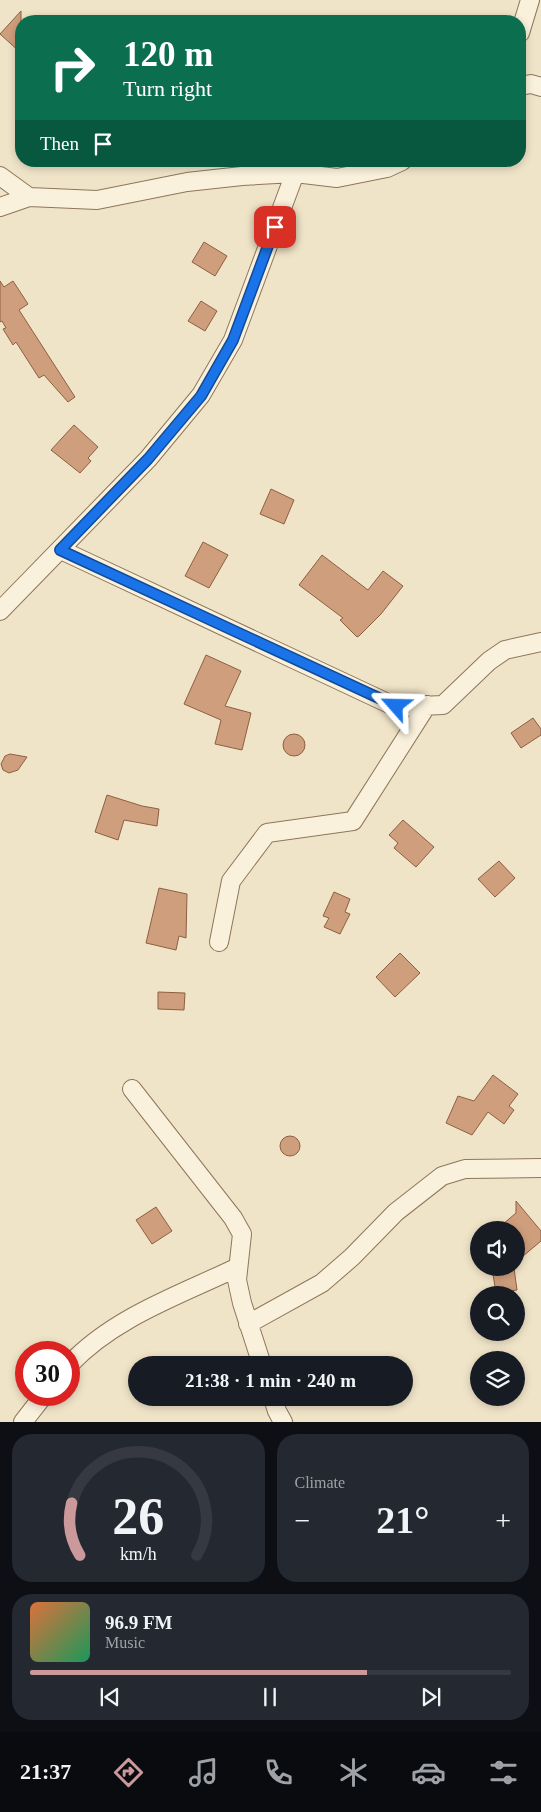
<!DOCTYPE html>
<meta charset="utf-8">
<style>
body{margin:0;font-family:"Times New Roman",serif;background:#242831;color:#f1f3f6;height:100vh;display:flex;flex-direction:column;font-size:19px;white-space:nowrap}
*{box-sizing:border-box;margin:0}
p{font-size:16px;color:#9ea1a6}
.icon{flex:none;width:28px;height:28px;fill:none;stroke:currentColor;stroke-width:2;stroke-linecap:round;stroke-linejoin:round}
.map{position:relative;height:1422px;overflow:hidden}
.details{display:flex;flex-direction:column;gap:12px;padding:12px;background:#0d0f14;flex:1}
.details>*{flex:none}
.top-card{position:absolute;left:15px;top:15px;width:511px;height:152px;border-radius:20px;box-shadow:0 2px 8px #0003;background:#0b6e4f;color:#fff;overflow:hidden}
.fabs{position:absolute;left:470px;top:1221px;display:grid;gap:10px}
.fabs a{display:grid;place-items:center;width:55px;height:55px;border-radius:50%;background:#171b24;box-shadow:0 2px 8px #0003;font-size:25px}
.speed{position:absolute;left:15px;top:1341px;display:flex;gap:10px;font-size:25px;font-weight:700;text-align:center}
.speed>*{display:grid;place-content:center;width:65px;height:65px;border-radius:50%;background:#171b24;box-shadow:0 2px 8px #0003;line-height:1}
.speed .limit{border:8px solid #d22;background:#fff;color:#111}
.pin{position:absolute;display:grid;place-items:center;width:42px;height:42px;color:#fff;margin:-21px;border-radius:10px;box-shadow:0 2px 8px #0006}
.me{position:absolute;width:55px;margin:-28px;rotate:295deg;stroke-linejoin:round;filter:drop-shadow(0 0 4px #0008)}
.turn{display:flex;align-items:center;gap:18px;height:105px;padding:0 25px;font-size:22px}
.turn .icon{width:65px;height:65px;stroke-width:2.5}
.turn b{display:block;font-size:35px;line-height:42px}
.then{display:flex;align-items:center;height:48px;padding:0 25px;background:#0003;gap:10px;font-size:19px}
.big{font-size:38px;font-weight:600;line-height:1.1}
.details .tile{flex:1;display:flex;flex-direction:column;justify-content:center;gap:8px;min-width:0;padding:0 18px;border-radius:20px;background:#242831}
.details .dial{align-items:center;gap:0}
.dial svg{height:130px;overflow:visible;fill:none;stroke:#363941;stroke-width:7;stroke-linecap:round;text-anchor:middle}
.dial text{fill:#f1f3f6;stroke:none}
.song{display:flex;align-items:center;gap:15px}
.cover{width:60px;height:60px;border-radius:8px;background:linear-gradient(135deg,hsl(20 70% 55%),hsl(150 70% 35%))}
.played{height:5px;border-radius:2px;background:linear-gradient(90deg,#cc999b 70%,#363941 70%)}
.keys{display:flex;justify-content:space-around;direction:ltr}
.heat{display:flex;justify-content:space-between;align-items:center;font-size:28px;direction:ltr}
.details .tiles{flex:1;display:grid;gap:12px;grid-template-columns:1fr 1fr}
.tile:last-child{grid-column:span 2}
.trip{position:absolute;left:128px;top:1356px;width:285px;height:50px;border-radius:25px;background:#171b24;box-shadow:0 2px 8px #0003;font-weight:600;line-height:50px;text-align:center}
.dock{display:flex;height:80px;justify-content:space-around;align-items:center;background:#090b0e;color:#9ea1a6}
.dock .icon{width:35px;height:35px}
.dock .current{color:#cc999b}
.dock b{font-size:22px;color:#f1f3f6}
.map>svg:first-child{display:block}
</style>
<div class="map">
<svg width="541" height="1422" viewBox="0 0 541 1422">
<rect width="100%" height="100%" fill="#f0e4c8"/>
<path fill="#cf9f7d" stroke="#8d5f41" d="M21 11V53L0 34Z
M204 242 227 256 215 276 192 262Z
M0 281 4 287 13 281 28 304 19 310 75 397 68 402 44 375 39 378 16 342 13 345 3 329 6 328 2 321 0 322Z
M201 301 217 311 205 331 188 321Z
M74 425 98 447 88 458 91 461 80 473 51 450Z
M271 489 294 500 284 524 260 514Z
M203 542 228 555 209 588 185 576Z
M322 555 368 590 383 571 403 586 381 614 359 636 357 637 340 620 343 618 299 585Z
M206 655 241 671 225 706 251 713 242 750 215 744 221 720 184 704Z
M533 718 541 729V735L521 748 511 733Z
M283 745a11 11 0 1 1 22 0a11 11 0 1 1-22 0Z
M10 754 27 757 18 770 9 773 3 770 1 764 5 756Z
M107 795 142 806 159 809 157 826 124 820 118 840 95 832Z
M403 820 434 847 416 867 394 848 398 843 389 835Z
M499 861 515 878 495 897 478 879Z
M159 888 187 894 186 938 179 936 176 950 146 943Z
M334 892 350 899 345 912 350 914 340 934 324 927 329 918 323 916Z
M400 953 420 973 395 997 376 977Z
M158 992 185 993 184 1010 158 1009Z
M493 1075 518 1094 509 1106 514 1110 504 1124 488 1112 472 1135 446 1123 458 1096 474 1101Z
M280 1146a10 10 0 1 1 20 0a10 10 0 1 1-20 0Z
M516 1201 541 1231V1241L516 1262V1230H496L516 1213Z
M156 1207 172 1231 152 1244 136 1220Z
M492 1268H514L517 1290 496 1293Z"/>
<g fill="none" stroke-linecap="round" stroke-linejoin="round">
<g stroke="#8d765c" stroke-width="20">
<path id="street" d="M520 33 530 0
M520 86 531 84 541 87
M0 176 29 197 97 200 187 182 242 176 295 173 337 178 387 168 402 161
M0 207 29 197
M61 550 396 707 443 705 489 661 505 650 541 642
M0 611 148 459 201 395 233 340 295 173
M219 942 231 881 267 833 353 821 427 705
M132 1089 233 1218 242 1234 237 1280 242 1303 262 1365
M248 1324 322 1283 352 1257 396 1212 442 1176 465 1169 541 1168
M69 1365C114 1317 180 1295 238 1267
M273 1398 277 1411 283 1422
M23 1422 44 1395"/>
</g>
<use href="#street" stroke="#faf1dc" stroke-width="18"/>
</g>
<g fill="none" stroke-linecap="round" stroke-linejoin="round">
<g stroke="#114b97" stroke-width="12">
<path id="route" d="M275 227 233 340 201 396 148 459 60 550 396 706"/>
</g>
<use href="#route" stroke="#1a73e8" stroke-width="9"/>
</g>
</svg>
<div class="fabs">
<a><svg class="icon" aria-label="sound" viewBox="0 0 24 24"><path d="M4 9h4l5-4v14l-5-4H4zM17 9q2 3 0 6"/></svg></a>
<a><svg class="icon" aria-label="search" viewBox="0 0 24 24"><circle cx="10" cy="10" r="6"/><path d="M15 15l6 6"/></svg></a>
<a><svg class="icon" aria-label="layers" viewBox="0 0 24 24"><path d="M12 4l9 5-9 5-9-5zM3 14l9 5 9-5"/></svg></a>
</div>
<div class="speed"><div class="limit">30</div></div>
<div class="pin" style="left:275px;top:227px;background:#d93025"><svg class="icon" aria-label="arrive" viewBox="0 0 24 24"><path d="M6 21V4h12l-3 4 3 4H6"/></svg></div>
<svg class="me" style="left:396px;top:706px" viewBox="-20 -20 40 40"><path d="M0-17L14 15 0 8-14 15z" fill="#1a73e8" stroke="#fff" stroke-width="4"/></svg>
<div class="trip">21:38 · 1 min · 240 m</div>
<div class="top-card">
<div class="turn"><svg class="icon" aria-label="right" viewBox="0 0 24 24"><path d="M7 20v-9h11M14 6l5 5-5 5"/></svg><div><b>120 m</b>Turn right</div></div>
<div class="then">Then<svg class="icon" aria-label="arrive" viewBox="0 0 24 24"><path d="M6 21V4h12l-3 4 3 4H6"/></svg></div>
</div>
</div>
<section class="details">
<div class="tiles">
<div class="tile dial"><svg viewBox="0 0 100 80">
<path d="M14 69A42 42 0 1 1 86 69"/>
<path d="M14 69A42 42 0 0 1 9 37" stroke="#cc999b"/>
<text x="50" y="56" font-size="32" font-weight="700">26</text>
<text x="50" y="72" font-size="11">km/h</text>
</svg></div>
<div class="tile"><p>Climate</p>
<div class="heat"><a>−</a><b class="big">21°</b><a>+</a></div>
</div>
<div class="tile">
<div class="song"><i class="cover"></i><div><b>96.9 FM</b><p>Music</p></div></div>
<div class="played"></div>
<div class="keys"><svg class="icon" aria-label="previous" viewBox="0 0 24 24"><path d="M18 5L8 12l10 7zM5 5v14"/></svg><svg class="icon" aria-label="pause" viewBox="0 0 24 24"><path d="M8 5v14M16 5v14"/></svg><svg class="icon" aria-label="next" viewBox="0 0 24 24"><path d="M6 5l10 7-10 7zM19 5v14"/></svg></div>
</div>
</div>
</section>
<nav class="dock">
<b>21:37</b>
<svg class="icon current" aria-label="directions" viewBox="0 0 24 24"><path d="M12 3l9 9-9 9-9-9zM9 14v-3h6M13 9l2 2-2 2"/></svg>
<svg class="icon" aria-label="music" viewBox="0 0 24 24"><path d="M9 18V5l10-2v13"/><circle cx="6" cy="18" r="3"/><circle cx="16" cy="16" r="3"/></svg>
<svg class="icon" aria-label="phone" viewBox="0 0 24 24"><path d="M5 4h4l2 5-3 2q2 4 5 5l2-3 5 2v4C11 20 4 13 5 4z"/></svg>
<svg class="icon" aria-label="climate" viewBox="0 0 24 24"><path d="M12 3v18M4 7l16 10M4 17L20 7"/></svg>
<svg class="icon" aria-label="car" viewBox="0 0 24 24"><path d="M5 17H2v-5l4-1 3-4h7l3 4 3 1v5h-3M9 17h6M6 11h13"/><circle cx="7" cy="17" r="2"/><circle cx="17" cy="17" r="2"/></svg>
<svg class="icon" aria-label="filters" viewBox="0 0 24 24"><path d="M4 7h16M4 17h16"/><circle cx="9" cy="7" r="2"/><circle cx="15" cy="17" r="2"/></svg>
</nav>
